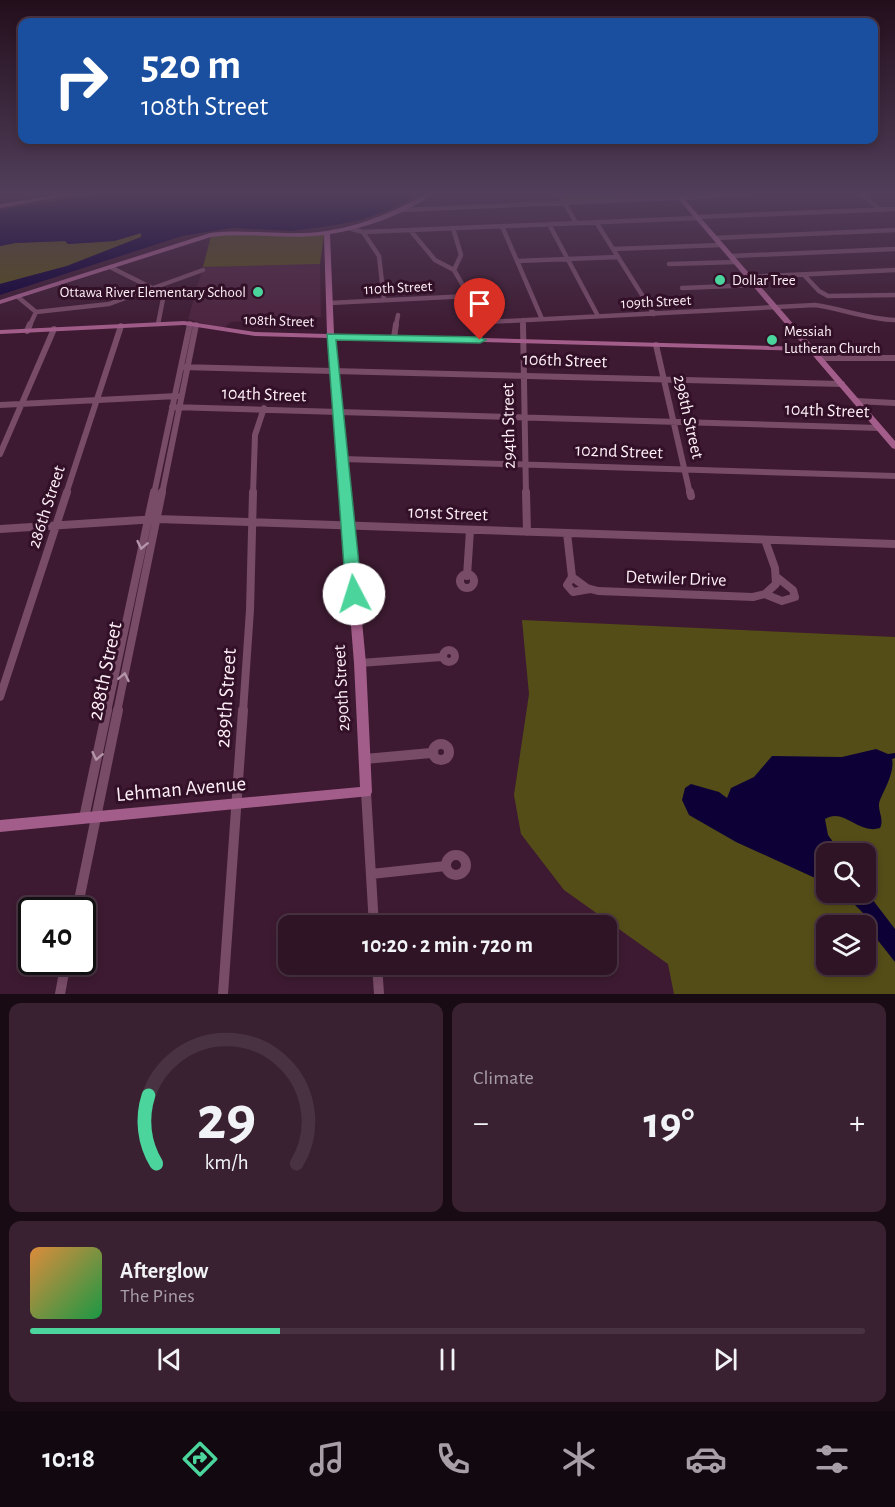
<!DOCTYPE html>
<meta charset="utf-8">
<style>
body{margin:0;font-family:"Alegreya Sans",sans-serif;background:#3a2132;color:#f1f3f6;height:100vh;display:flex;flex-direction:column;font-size:22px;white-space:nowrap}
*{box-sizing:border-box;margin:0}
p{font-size:20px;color:#a79ea7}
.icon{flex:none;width:33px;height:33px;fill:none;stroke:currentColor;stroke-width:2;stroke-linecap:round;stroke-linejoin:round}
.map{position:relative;height:994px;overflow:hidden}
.drawer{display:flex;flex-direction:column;gap:9px;padding:9px;background:#190b14;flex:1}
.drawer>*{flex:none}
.guide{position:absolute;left:18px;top:18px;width:860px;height:126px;border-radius:12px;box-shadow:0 3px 9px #0003,0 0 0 2px #493342;background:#1a4fa0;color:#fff;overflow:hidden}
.controls{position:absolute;left:816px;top:843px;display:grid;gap:12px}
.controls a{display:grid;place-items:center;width:60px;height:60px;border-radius:12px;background:#2e1425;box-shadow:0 3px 9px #0003,0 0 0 2px #493342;font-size:30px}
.speed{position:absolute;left:18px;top:897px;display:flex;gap:12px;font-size:30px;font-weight:700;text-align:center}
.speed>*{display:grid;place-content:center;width:78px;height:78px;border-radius:50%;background:#2e1425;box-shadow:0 3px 9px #0003,0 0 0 2px #493342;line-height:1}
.speed .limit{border:3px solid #111;border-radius:9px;background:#fff;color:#111}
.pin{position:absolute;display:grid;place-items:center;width:51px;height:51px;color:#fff;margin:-62px -26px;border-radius:50% 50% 50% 0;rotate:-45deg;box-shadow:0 0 6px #0007}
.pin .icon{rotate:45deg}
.me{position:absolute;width:66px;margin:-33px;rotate:355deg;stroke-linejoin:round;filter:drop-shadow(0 0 4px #0008)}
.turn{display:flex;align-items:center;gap:21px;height:126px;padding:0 24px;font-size:27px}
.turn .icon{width:78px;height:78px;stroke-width:2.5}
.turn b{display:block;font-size:42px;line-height:51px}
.big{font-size:45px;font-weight:700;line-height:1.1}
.drawer .card{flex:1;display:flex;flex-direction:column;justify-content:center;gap:9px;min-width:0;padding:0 21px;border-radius:12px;background:#3a2132}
.drawer .dial{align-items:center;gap:0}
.dial svg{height:156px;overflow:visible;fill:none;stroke:#493342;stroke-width:7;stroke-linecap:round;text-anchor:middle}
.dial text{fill:#f1f3f6;stroke:none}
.song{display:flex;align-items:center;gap:18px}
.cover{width:72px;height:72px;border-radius:9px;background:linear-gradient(135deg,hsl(30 70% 55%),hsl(140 70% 35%))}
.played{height:6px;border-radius:3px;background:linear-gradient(90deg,#4bd49b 30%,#493342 30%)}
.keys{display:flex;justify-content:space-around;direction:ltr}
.heat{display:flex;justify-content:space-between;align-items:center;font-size:33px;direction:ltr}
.drawer .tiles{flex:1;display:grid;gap:9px;grid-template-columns:1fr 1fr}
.card:last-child{grid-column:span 2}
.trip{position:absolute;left:278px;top:915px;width:339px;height:60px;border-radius:12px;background:#2e1425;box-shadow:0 3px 9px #0003,0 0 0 2px #493342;font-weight:700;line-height:60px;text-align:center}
.menu{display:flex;height:96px;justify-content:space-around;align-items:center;background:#12080f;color:#a79ea7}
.menu .icon{width:42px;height:42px}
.menu .active{color:#4bd49b}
.menu b{font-size:27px;color:#f1f3f6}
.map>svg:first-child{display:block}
</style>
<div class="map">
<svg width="895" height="994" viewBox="0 0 895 994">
<rect width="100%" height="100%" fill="#3d1a31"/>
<path fill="#4d233e" d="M320 264 321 317 231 322 222 329 188 319 203 267Z"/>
<path fill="#544d18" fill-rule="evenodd" d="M562 195H674L676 197 566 202Z
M142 233 141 237 67 266 0 284V246L15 243 65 241 68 244 114 241Z
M226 234H324L320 264 203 267 211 236Z
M522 620 895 637V994H674L668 964 564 890 521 834 514 795 529 694ZM826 854H866V892H826ZM826 926H866V964H826Z"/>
<path fill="#0d0037" d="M93 195H417L391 209 361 220 323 227 291 231 232 228 182 236 0 295V284L67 266 141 237V233L114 241 68 244 65 241 15 243 0 246V210Z
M876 749 888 754 895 753V758L892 759C895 771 885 789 880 800 876 810 885 818 880 828 858 835 844 807 825 819L828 835 841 853 826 854V883L736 842 689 815 682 800 685 788 691 784 719 792 727 798 731 788 754 777 772 756 842 757Z
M866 891 895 929V962L876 938 868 918 843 893Z"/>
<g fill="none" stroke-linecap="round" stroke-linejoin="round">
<path stroke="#784b67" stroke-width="4.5" d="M560 195 576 223
M862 195 881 210
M401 210 746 195
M697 217 895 209
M596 222 654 314
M549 224 598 316
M502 226 542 319
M453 228 461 255 454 270
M352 229 363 232 698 218
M410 230 435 260 454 270
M363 232 379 256 384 300
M715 238 895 230
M613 249 721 245
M731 256 895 249
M517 261 618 257
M669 264 736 262
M112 268 164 294 158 324
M454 270 483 320 488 322 815 305C843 309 867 319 895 320
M804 275 819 291 828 296 895 295
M749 277 895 270
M682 288 756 285
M18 297 36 312 30 325
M329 303 469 296
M36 312 109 304 203 270
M523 320V325
M396 325 398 315"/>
<path stroke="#784b67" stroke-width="6" d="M523 324 526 494
M27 331 30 324
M394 338 396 324
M656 345 690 494
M819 358H895
M181 367 842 384
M856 401 895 403
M0 405 177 396
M172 407 879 428
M0 454 54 329
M343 459 895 476
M66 494 121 326
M154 494 190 324
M162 494 196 325
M253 494 255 435 264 408"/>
<path stroke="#784b67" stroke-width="8" d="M526 492 527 532
M690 492 691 496
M0 529 157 519 895 544
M567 533 572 577 587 588 598 591 753 597 765 594 776 584 775 568 765 540
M460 581a7 7 0 1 1 14 0a7 7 0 1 1-14 0Z
M467 576 470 530
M572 577 567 585 573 592 590 589
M767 595 782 601 795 597 793 590 778 578
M443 656a6 6 0 1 1 12 0a6 6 0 1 1-12 0Z
M360 663 442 657
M0 697 67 492
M107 712 154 492
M117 712 162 492
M243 712 250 610 253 492"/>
<path stroke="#784b67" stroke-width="10" d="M433 752a8 8 0 1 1 16 0a8 8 0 1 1-16 0Z
M365 759 431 753
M366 792 374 926
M84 818 107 710
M446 865a10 10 0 1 1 20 0a10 10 0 1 1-20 0Z
M371 874 446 866
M77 910 118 710
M377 964 379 994
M60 994 66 962
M223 994 243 710"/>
<path fill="#a35d8a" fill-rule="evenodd" d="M57 195H69L0 208V204Z
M424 195H431C404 215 363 229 330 234L334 334 805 347 675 195H681L895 441V449L892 448 809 351 335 338 366 663 372 792 370 796 0 832V820L360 787 354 663 328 338 255 336 184 325 0 334V330L184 321 255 332 327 334 324 235C287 240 249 232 211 237L0 304V300L210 233C241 229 271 234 302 233 346 232 386 216 424 195Z"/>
</g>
<defs><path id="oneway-chevron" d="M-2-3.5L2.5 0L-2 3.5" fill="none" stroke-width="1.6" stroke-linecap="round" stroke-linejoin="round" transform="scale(1.5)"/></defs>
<g stroke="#b495a8">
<use href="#oneway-chevron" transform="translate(142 545) rotate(102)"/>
<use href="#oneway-chevron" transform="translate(124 677) rotate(-78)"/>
<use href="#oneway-chevron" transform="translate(97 756) rotate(102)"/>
</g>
<linearGradient id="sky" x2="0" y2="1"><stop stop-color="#220e1b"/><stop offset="0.58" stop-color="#513e5a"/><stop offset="1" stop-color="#513e5a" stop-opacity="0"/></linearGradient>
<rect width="895" height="334" fill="url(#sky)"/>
<path fill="#4bd49b" stroke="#318a65" stroke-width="1.5" d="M327 334 480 337 486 340 480 343 336 340 362 594 354 599 346 594Z"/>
<g fill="#4bd49b" stroke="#321027" stroke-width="2">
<circle cx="720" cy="280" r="6"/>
<circle cx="258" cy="292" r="6"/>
<circle cx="772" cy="340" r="6"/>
</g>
<g text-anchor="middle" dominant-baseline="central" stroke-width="6" stroke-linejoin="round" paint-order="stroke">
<g font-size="15" fill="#feeff7" stroke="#321027" text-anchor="start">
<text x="732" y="280">Dollar Tree</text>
<text x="246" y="292" text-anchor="end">Ottawa River Elementary School</text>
<text x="784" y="331">Messiah<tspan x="784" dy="17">Lutheran Church</tspan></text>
</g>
<g font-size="15" fill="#feeff7" stroke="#321027">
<text transform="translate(398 288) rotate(-3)">110th Street</text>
<text transform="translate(656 302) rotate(-3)">109th Street</text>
<text transform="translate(279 321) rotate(2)">108th Street</text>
</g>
<g font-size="18" fill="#feeff7" stroke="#321027">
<text transform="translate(565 361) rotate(2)">106th Street</text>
<text transform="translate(264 395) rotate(2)">104th Street</text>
<text transform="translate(827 411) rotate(2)">104th Street</text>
<text transform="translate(688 417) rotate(77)">298th Street</text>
<text transform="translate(509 426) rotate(-91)">294th Street</text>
<text transform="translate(619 452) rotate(2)">102nd Street</text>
<text transform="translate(47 507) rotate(-72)">286th Street</text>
<text transform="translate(448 514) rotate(2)">101st Street</text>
<text transform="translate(676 579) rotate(2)">Detwiler Drive</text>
<text transform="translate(342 688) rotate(-93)">290th Street</text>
</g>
<g font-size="21" fill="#feeff7" stroke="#321027">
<text transform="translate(105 671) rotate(-78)">288th Street</text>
<text transform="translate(226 698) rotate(-86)">289th Street</text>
<text transform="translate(181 789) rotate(-5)">Lehman Avenue</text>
</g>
</g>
</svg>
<div class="controls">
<a><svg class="icon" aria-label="search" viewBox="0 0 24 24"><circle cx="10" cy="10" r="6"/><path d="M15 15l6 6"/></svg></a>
<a><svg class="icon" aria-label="layers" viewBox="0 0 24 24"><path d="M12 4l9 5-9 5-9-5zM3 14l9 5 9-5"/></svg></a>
</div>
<div class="speed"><div class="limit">40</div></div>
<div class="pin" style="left:480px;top:340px;background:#d93025"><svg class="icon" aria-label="arrive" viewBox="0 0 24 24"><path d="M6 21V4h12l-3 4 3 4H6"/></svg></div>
<svg class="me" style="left:354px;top:594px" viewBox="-20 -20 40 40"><circle r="19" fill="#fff"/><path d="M0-13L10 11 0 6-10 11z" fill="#4bd49b"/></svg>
<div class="trip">10:20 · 2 min · 720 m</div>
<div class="guide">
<div class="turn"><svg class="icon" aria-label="right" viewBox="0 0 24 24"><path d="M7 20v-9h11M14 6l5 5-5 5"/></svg><div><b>520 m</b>108th Street</div></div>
</div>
</div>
<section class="drawer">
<div class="tiles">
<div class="card dial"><svg viewBox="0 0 100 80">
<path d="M14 69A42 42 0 1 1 86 69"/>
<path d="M14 69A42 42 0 0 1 10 34" stroke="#4bd49b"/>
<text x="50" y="56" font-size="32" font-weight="700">29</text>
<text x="50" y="72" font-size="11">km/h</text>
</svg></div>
<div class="card"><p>Climate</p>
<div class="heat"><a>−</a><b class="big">19°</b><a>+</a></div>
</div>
<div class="card">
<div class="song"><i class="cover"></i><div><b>Afterglow</b><p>The Pines</p></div></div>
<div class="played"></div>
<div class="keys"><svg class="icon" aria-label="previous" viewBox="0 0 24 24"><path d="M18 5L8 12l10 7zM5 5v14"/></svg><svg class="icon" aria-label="pause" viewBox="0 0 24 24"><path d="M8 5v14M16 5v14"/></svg><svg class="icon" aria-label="next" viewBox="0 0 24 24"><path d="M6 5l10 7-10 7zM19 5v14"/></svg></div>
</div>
</div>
</section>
<nav class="menu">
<b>10:18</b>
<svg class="icon active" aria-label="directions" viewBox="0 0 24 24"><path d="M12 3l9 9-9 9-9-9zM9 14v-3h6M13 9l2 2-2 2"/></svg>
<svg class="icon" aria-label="music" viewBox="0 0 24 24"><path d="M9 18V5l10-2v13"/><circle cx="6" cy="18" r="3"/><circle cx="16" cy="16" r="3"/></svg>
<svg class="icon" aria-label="phone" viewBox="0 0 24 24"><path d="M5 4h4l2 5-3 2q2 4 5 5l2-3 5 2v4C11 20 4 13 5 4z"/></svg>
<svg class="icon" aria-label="climate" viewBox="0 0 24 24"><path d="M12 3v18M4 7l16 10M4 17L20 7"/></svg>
<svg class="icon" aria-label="car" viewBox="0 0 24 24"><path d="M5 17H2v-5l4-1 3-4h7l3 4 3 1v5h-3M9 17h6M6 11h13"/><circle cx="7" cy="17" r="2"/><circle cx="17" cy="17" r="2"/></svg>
<svg class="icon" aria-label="filters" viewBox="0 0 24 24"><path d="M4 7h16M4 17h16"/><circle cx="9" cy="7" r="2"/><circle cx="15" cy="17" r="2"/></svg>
</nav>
